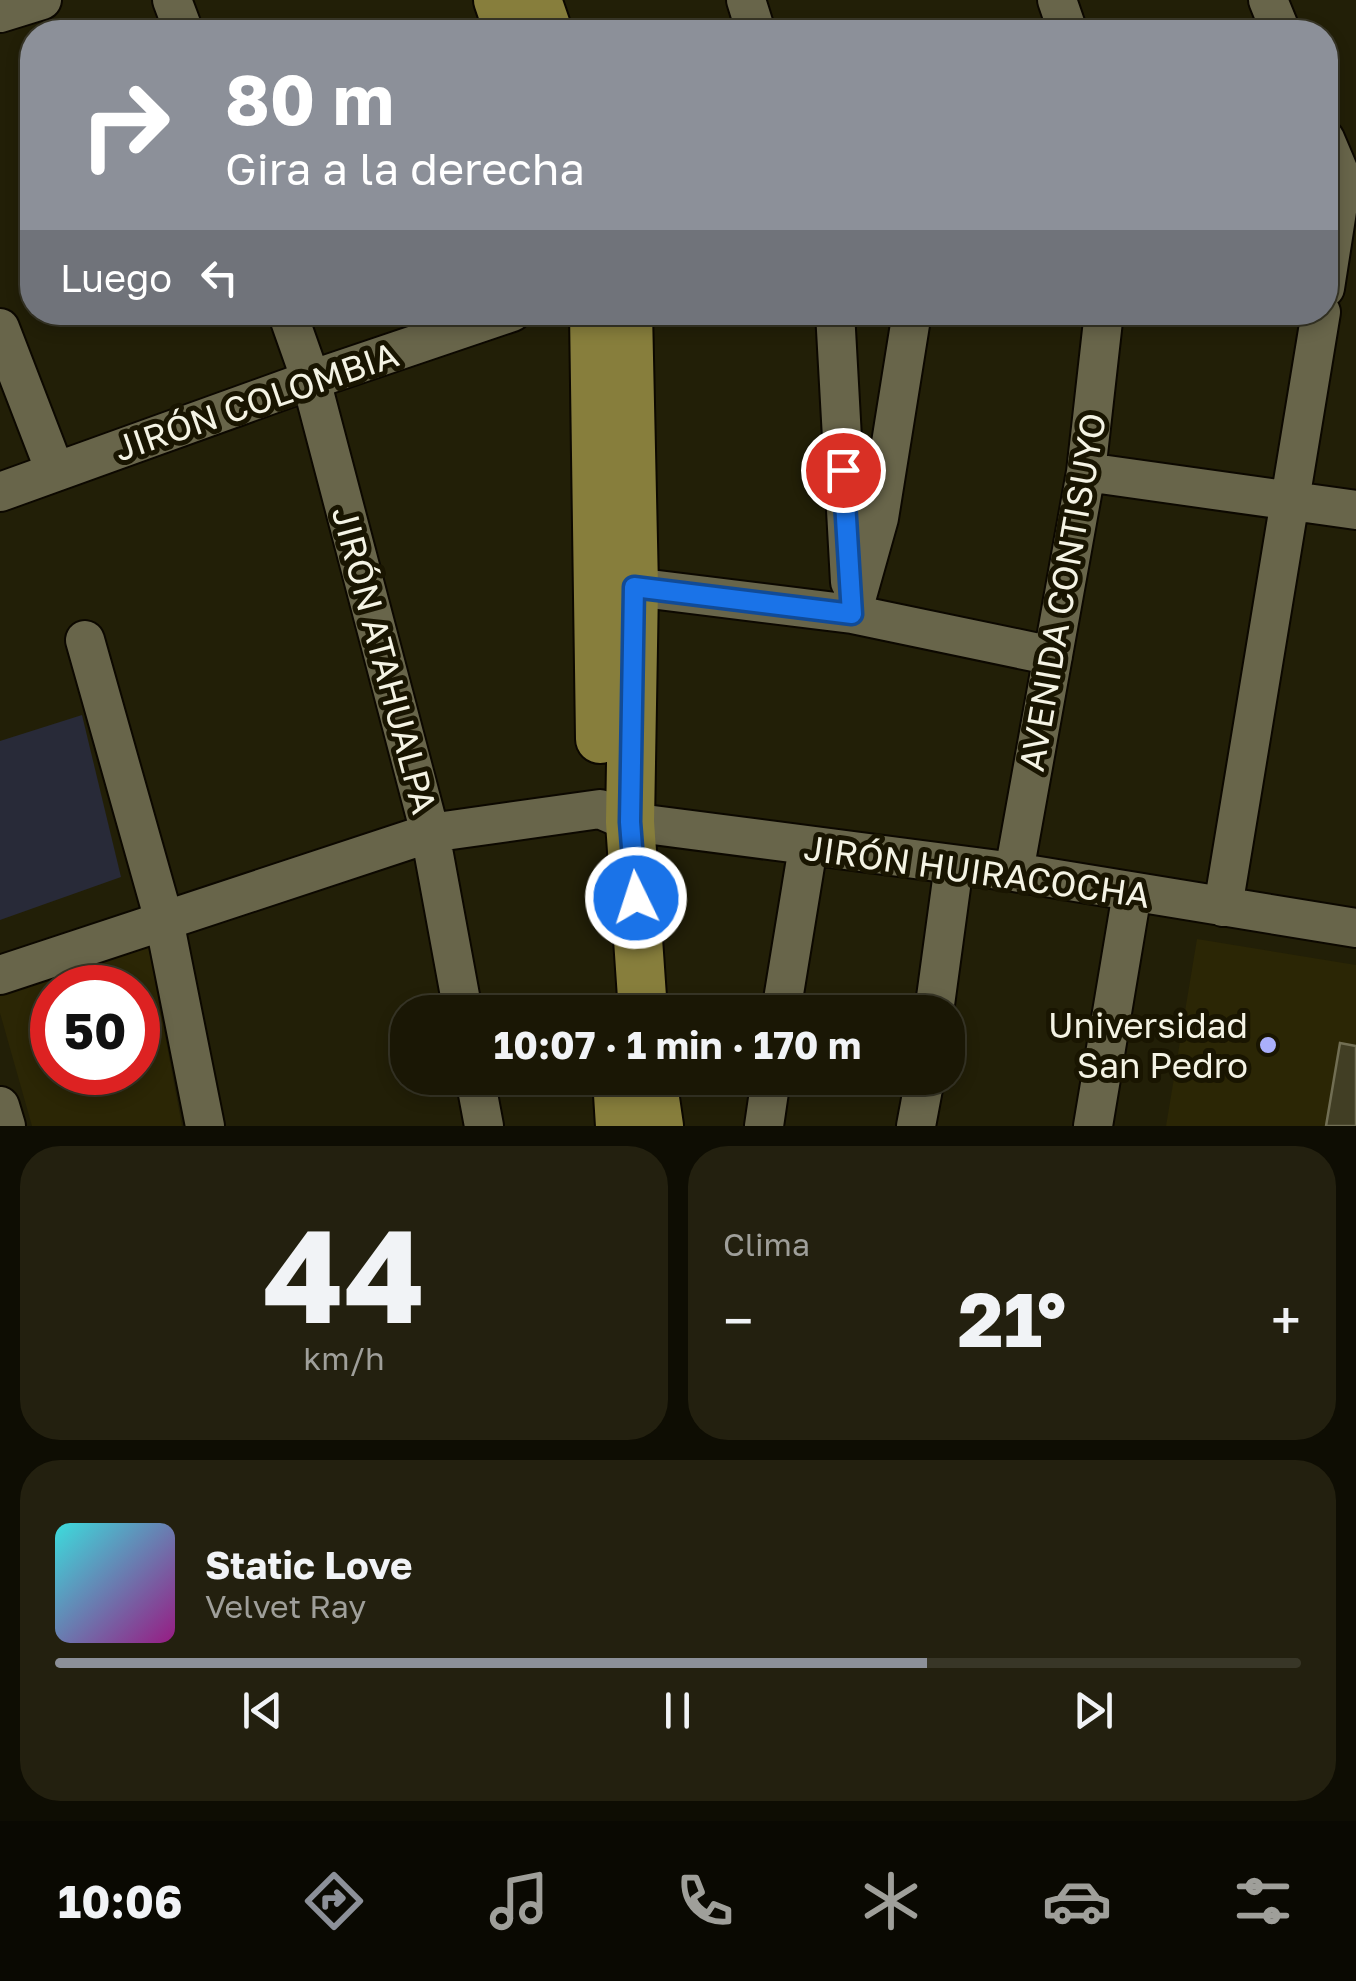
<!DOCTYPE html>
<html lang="es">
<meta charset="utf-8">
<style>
body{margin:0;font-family:"Golos Text",sans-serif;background:#23200f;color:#f1f3f6;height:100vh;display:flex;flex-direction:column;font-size:38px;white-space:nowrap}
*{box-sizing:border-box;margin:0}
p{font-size:32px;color:#9f9f9a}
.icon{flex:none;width:55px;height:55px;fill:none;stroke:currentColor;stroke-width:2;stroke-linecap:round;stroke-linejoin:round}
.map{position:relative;height:1126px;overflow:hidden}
.panel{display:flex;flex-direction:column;gap:20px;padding:20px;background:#0e0d03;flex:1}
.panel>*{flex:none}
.hud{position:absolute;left:20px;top:20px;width:1318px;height:305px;border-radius:40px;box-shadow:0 5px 15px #0003,0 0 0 2px #383627;background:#8c9099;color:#fff;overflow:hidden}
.speed{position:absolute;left:30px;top:965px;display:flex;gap:20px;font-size:50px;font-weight:700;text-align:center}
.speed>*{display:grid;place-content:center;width:130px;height:130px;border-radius:50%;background:#1a1705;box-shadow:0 5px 15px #0003,0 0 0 2px #383627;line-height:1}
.speed .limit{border:15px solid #d22;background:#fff;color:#111}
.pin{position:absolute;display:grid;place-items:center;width:85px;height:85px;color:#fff;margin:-42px;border:5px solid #fff;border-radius:50%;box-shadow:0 2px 10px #0007}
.me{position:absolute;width:110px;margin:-55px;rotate:356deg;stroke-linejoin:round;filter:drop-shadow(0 0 8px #0008)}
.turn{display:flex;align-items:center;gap:35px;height:210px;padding:0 40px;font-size:45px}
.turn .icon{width:130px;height:130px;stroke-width:2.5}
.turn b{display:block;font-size:70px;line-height:85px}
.then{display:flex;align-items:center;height:95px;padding:0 40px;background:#0003;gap:20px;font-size:38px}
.big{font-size:75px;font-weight:700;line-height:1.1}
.panel .card{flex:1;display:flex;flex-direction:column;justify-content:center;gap:15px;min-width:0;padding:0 35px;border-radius:40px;background:#23200f}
.panel .dial{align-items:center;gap:0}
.dial b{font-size:130px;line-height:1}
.song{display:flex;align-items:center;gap:30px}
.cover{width:120px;height:120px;border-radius:15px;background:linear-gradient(135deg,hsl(180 70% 55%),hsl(310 70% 35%))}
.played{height:10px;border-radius:5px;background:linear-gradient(90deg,#8c9099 70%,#383627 70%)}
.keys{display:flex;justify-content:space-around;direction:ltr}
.heat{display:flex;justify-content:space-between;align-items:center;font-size:55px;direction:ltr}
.panel .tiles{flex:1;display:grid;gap:20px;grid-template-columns:1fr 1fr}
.card:last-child{grid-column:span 2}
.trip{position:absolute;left:390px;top:995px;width:575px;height:100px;border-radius:40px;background:#1a1705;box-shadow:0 5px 15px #0003,0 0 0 2px #383627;font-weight:700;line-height:100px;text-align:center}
.dock{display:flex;height:160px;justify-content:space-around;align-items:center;background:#0a0902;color:#9f9f9a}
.dock .icon{width:70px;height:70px}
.dock .current{color:#8c9099}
.dock b{font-size:45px;color:#f1f3f6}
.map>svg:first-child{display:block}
</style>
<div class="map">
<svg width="1356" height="1126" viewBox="0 0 1356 1126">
<rect width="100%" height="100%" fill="#221f07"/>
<path fill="#2b2605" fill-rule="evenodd" d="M1197 939 1356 965V1126H1166Z
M148 944 182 1126H32L0 1013V989ZM52 988H138V1072H52Z"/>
<path fill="#282a38" d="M82 715 121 877 0 920V741Z"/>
<path fill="#413e24" stroke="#716e53" stroke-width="2.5" d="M1340 1043 1356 1046V1126H1326Z"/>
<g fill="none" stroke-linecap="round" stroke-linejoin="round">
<g stroke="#0c0800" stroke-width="42">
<path id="minor" d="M172 0 184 32
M746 0 756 32
M1057 0 1068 32
M1268 0 1281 32
M0 13 42 0
M1325 139 1342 179 1325 288
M287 312 311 380 430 833 463 1012
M835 312 850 582
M0 328 55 471
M1086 472 1356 510
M0 492 311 380 512 312
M634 587 852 614 1053 656
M852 614 879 518 912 312
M85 640 164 920 205 1126
M1014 872 1086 472 1104 312
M1223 907 1321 312
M0 975 430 833 600 809 630 822 1014 872 1356 928
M781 1012 808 847
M934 1012 954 865
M475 1078 484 1126
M0 1106 6 1126
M764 1126 771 1078
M916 1126 925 1078
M1093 1126 1132 893"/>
</g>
<g stroke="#0c0800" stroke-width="52">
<path id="major" d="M498 0 509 32
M537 0 548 32
M594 312 600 739
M628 312 634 587 630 822 643 1012
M617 1078 620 1126
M652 1078 659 1126"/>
</g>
<use href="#minor" stroke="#68654a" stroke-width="38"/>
<use href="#major" stroke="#877e3c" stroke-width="48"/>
</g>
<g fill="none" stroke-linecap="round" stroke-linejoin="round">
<g stroke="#114b97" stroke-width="25">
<path id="route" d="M636 898 630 822 634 587 852 614 843 470"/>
</g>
<use href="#route" stroke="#1a73e8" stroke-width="18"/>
</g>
<circle fill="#aaaffb" stroke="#191501" stroke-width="4" cx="1268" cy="1045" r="10"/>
<g text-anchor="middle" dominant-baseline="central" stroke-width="10" stroke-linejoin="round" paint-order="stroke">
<g font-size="35" fill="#f4f3e4" stroke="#191501">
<text transform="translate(256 401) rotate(-19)">JIRÓN COLOMBIA</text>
<text transform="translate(1062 592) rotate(-80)">AVENIDA CONTISUYO</text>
<text transform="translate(385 660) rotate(75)">JIRÓN ATAHUALPA</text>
<text transform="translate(977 871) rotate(8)">JIRÓN HUIRACOCHA</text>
</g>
<g font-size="35" fill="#f4f3e4" stroke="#191501" text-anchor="end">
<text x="1248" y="1025">Universidad<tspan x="1248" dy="40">San Pedro</tspan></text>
</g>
</g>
</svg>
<div class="speed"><div class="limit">50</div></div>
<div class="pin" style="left:843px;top:470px;background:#d93025"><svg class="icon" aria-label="arrive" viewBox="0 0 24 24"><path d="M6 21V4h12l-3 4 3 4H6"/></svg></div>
<svg class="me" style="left:636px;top:898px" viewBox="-20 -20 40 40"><circle r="17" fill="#1a73e8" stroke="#fff" stroke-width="3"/><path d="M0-11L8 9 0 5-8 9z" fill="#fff"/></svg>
<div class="trip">10:07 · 1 min · 170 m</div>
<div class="hud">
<div class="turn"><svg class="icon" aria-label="right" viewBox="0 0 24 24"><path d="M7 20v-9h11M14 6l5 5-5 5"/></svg><div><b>80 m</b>Gira a la derecha</div></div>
<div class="then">Luego<svg class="icon" aria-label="left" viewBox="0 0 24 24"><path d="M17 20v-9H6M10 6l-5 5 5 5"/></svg></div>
</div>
</div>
<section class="panel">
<div class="tiles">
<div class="card dial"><b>44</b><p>km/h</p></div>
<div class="card"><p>Clima</p>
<div class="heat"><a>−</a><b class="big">21°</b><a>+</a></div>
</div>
<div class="card">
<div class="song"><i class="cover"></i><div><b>Static Love</b><p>Velvet Ray</p></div></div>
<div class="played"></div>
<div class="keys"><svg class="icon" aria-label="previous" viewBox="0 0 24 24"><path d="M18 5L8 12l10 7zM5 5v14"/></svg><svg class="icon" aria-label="pause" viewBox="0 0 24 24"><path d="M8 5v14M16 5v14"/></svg><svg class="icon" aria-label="next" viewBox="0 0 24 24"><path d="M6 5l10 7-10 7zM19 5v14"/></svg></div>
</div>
</div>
</section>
<nav class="dock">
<b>10:06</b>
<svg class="icon current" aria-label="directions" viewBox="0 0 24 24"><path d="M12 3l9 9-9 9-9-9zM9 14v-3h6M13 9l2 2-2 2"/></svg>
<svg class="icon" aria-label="music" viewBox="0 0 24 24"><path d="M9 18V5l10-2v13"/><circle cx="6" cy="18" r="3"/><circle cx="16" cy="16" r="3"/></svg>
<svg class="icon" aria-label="phone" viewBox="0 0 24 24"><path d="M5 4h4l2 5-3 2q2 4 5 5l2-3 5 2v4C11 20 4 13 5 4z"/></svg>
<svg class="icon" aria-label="climate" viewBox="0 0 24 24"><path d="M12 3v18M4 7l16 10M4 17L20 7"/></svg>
<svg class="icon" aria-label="car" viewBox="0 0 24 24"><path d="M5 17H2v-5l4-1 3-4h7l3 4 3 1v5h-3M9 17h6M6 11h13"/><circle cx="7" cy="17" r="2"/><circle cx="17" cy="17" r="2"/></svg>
<svg class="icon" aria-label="filters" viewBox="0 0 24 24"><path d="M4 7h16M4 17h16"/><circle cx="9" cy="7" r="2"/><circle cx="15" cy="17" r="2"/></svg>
</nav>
